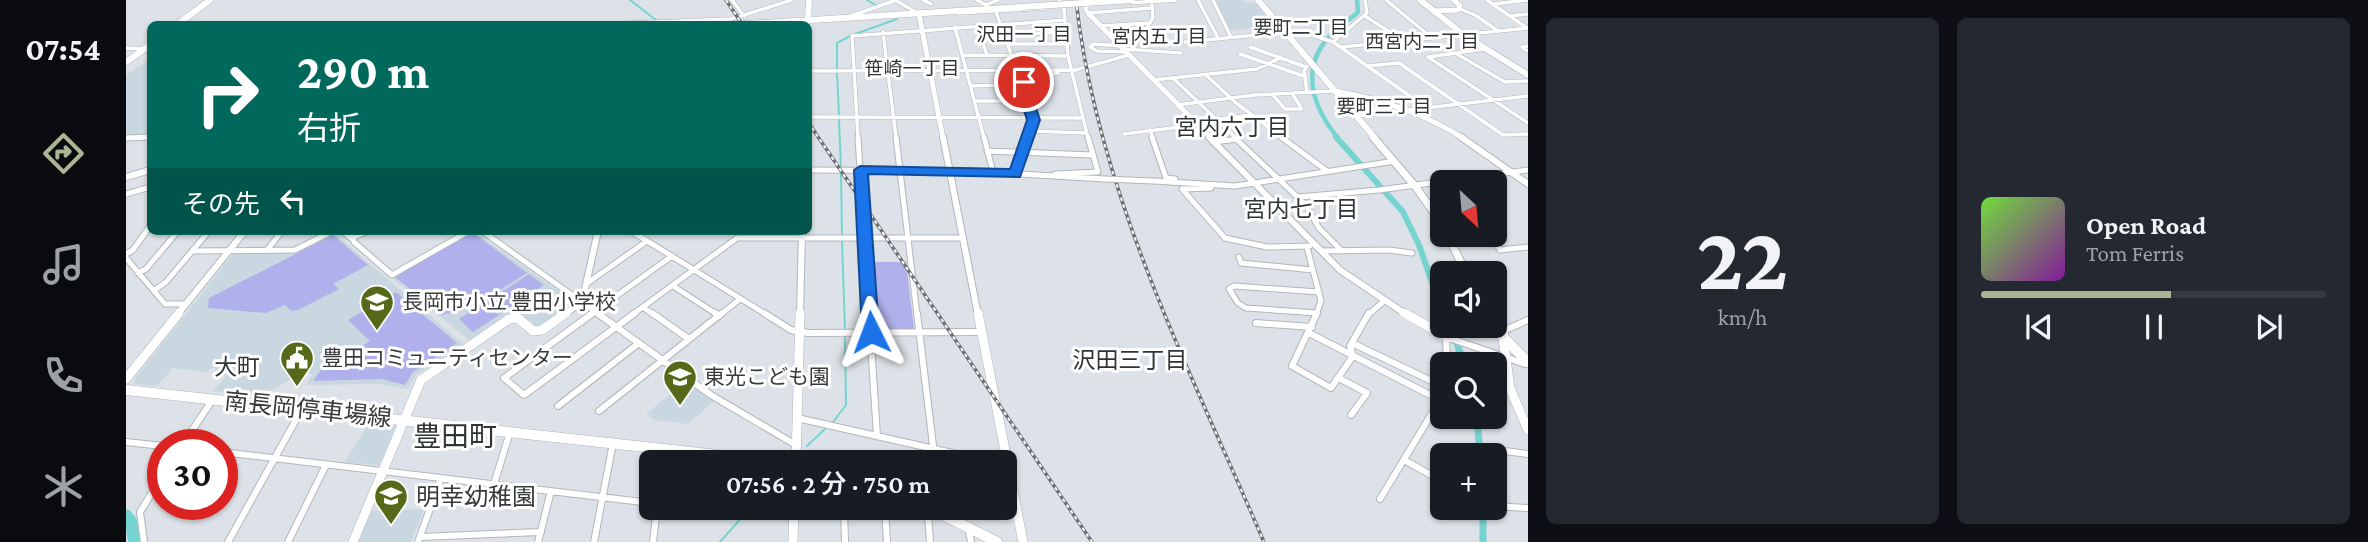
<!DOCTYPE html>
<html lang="ja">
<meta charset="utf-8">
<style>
body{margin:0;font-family:"Crimson Pro","Noto Sans JP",serif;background:#242831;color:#f1f3f6;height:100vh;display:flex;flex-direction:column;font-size:26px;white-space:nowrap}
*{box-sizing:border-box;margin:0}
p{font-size:23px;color:#9ea1a6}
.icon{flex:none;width:38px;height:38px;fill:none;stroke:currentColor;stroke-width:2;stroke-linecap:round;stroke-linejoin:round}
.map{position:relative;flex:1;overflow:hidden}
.drawer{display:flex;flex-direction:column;gap:18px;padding:18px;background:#0d0f14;width:840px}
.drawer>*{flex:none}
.banner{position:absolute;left:21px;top:21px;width:665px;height:214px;border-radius:10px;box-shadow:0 2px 5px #0004;background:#00695c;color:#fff;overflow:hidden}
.needle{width:46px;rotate:154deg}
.fabs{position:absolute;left:1304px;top:170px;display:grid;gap:14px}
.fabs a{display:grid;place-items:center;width:77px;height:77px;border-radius:10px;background:#171b24;box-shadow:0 2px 5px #0004;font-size:35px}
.speed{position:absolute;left:21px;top:429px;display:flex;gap:14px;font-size:35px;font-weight:700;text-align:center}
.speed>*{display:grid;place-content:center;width:91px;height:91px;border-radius:50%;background:#171b24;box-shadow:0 2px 5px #0004;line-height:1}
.speed .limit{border:10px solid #d22;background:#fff;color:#111}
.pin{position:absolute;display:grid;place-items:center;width:60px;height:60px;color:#fff;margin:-30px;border:4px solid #fff;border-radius:50%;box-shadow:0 2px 7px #0007}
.me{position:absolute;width:77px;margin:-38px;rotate:357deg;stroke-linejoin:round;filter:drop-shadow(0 0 5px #0008)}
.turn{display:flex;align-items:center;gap:24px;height:147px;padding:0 35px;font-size:32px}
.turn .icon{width:91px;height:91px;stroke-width:2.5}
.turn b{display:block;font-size:49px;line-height:60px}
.then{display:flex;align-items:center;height:66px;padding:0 35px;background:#0003;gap:14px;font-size:26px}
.drawer .widget{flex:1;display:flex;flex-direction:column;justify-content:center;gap:10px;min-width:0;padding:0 24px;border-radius:10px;background:#242831}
.drawer .dial{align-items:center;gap:0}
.dial b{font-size:91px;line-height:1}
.song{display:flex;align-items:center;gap:21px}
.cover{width:84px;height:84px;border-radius:10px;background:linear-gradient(135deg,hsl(100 70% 55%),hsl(290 70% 35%))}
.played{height:7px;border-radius:4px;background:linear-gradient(90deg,#abb593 55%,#363941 55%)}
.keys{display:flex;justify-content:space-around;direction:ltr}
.drawer .tiles{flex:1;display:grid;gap:18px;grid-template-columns:repeat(2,1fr)}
.trip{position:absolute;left:513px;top:450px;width:378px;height:70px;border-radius:10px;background:#171b24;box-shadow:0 2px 5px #0004;font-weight:600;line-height:70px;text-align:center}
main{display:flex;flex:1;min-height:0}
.menu{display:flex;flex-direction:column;width:126px;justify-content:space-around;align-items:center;background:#090b0e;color:#9ea1a6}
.menu .icon{width:49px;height:49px}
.menu .current{color:#abb593}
.menu b{font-size:32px;color:#f1f3f6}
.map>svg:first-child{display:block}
</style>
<main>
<nav class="menu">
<b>07:54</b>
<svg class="icon current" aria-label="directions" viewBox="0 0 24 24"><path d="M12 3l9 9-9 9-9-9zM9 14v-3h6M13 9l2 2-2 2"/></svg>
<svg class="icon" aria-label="music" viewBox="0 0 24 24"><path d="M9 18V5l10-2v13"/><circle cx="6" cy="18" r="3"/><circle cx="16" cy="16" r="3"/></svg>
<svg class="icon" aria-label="phone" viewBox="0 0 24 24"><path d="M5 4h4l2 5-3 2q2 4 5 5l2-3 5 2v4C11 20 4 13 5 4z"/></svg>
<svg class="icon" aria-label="climate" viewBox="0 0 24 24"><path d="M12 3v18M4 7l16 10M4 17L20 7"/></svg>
</nav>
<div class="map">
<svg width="1402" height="542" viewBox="0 0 1402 542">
<rect width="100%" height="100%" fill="#dce2e7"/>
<path fill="#c9d7e0" d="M1088 0H1117L1119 3H1131L1144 23 1115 30 1102 29Z
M24 59V135L0 137V75Z
M347 231 447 301 446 304 412 328 388 310 343 340 266 278Z
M208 233 337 344 290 375 282 389 253 384 180 385 187 374 177 373 132 397 86 391 100 377 94 379 88 367 79 372 47 368 31 386 9 384V378L108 253 171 251Z
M560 381 588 401 562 424 528 420 520 414Z
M245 420 271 423 253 465 219 462Z
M298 509 285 542H233L245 511Z"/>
<path fill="#b0b1ec" d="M349 234 401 273 347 307 316 315 269 277 341 235Z
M207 235 242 265 207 284 213 289 172 310 165 311 159 305 140 313 82 308 83 298Z
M744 262H780L788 329H747Z
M403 274 418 285 375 314 359 303Z
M270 292 331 343 287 372 279 385 256 379 187 381 194 371 244 341 222 320Z
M358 303 373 315 347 332 333 319Z"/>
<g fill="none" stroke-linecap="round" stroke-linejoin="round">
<path stroke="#76d4d0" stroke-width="2" d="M504 0 530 20
M741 0 751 6
M729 34 771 19
M711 70V43L724 36
M711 73 713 115
M713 120 715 168
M715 174 716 235
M716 241 719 330
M707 422 720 405 719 337
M681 446 699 429
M594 542 617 516"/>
<path stroke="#76d4d0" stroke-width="4.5" d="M1212 138C1187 108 1174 70 1202 38 1211 28 1222 21 1232 12L1231 0"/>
<path stroke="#76d4d0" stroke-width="6" d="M1210 137 1277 212 1293 245 1316 311"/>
<path stroke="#76d4d0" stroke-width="7" d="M1325 326 1338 364
M1351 416 1354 455
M1357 508V542"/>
<path stroke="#76d4d0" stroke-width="12" d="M0 515 5 521 8 542"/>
<g stroke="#b1b7bb" stroke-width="4.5">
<path id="minor-far2" d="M606 0 618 16
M769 0 793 14
M797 0 805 4
M851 0 860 5 872 0
M933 0 938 9 942 56 962 138
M1072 0 1092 38
M1087 0 1105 37
M1260 0 1306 38
M1361 0 1401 28
M1000 3 1050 0
M1367 4 1402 0
M962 6 959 8 962 13 1026 8
M1334 9 1349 15 1372 31
M870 12 907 116 901 138
M832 13 920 8
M725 16 770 0
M1239 16 1276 40
M1384 16 1402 14
M480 24 605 19 666 0
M851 26 861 55
M975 26 1024 23
M829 27 858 138
M757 32 770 138
M878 35 941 32
M1059 42 1173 31 1207 42 1301 108
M1207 42 1241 13 1239 0
M881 44H942
M995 46 968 44 964 47 971 51 1000 52
M1402 46 1396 47 1402 51
M1124 47 1180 67
M1216 47 1402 28
M0 48 19 49
M998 49 1055 53
M1359 49 1302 57 1402 123
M1006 50 1027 18 1026 5
M1329 53 1379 82 1402 81
M1114 54 1180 77
M836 55 942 56
M1181 66 1178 71 1181 93
M1241 66 1273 63 1377 135 1402 134
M682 71 947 70
M946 71 1003 55
M1080 75 1110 103 1157 138
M1047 78 1110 138
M1027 80 1131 69 1154 58
M844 86 879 85 932 73
M1147 95 1159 109H1176L1167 95
M849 101H901
M1051 105 1129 95 1209 91
M1231 116 1402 96
M682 117 956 118
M1092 119 1127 115
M1024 130 1027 138
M904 131 959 133
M998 134 1070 125
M0 138 24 137
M732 138 726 36 939 20"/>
</g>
<g stroke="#b1b7bb" stroke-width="7">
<path id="minor-far1" d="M732 137 743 315
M770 137 791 315
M858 137 867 172
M1026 137 1040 178 1049 179
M1108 137 1180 205 1193 228 1216 251
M1155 137 1201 171
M0 138 24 137
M1087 142 1112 139
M861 151 966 155
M682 170 843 171 979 179
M889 174 901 137
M929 174 972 172 962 137
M1028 181 1109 186 1269 161
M1085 188 1056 189 1099 238 1141 247 1184 246
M0 194 24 187
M1172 197 1253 190 1402 170
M216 231 225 238 243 231
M356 231 474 315
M505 231 641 315
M1365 234 1374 250 1402 247
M227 238 228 242 266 275 343 231
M1181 247 1195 301 1190 315
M141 250 156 231
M66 251 169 250 207 231
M1195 251 1263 250 1286 253
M0 254 7 250 24 226
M1113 257 1115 263 1187 270
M0 258 39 304H60
M12 273 20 269 52 231
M460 284 521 241
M547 286 592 315
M29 290 40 282 83 231
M518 308 528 315
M1191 313 1120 308 1112 303 1103 289 1108 286 1192 292
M464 315 546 256
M506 315 611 238H837
M594 315 614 299
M1242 315 1258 301"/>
</g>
<g stroke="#b1b7bb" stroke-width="8">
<path id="minor" d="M467 313 378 378 398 395 509 313
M471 313 585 395 670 445
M526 313 563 339
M589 313 593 316
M638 313 665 330 682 333 855 332
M743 313 751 436
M791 313 809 462
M1191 313 1166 366 1205 388 1227 356
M1130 323 1186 327
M1377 331 1402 320
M1183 333 1314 400
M1320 336 1321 364
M1323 338 1399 364
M1226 343 1316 386
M1227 356 1224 346 1243 313
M1213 378 1241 393 1225 415
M432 406 513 343
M473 411 596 313
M671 418 866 462
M0 442 37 446
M57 444 87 399
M1363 449 1402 454
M96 452 525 503
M1278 460 1316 481
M368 484 384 432
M1254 499 1314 400 1316 391
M1368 506 1402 508
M878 507 890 510
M568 508 668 517
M718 508 719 542
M759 508 761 542
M842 527 845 542
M294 537 415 532
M18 542 14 512 37 475
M102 542 176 409
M162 542 200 465
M292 542 315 478
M412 542 425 491
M468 542 487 443
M527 542 531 508
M804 542 802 514 807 508"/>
</g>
<g stroke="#b1b7bb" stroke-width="6">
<path id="tertiary-far2" d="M1307 11 1332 10 1334 6 1328 0
M962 13 1085 138
M793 14 817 138
M1209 91C1255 99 1297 113 1337 138"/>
</g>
<g stroke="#b1b7bb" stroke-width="8">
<path id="tertiary-far1" d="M817 137 852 315
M1083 137 1214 270 1281 315
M1335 137 1402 184
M0 177 24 170
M51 315 119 231
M437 315 456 302 472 231
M674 315 676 231"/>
</g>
<g stroke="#b1b7bb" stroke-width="10">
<path id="tertiary" d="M852 313 897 542
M1278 313 1323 338
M1377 338 1384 388 1402 430
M0 379 53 313
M670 462 674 313
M227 542 295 380 383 319 392 318 407 331 416 330 440 313
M667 542 668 508"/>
</g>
<g stroke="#b1b7bb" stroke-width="7">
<path id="secondary-far2" d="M1132 0 1249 138
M1294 0 1338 35 1402 75
M682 21 683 0
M619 24 895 7"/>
</g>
<g stroke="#b1b7bb" stroke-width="9">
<path id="secondary-far1" d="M1247 137 1289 186 1316 224
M1321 234 1340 273"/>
</g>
<g stroke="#b1b7bb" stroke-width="11">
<path id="secondary" d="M1368 321 1377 331V337L1402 362
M0 390 656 462
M803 508 871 542"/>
</g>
<g stroke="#b1b7bb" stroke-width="7">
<path id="trunk" d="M52 24 84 0
M0 62 24 45"/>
</g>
<use href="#minor-far2" stroke="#fff" stroke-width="3.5"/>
<use href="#minor-far1" stroke="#fff" stroke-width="5"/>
<use href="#minor" stroke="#fff" stroke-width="6"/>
<use href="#tertiary-far2" stroke="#fff" stroke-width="5"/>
<use href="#tertiary-far1" stroke="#fff" stroke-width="6"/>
<use href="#tertiary" stroke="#fff" stroke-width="9"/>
<use href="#secondary-far2" stroke="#fff" stroke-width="6"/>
<use href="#secondary-far1" stroke="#fff" stroke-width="7"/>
<use href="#secondary" stroke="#fff" stroke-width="10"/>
<use href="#trunk" stroke="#fff" stroke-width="6"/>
<g stroke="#6c7073" stroke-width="3.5">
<path id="rail" d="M600 0 616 24
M950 0C971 192 1063 367 1138 542
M682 122 966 542"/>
</g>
<use href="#rail" stroke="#fff" stroke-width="2" stroke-dasharray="3.5" stroke-linecap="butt"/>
<g stroke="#b1b7bb" stroke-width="7" stroke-linecap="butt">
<path id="minor-bridge" d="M979 179 1028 181"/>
</g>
<g stroke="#b1b7bb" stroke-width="7" stroke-linecap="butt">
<path id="secondary-bridge" d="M895 7 1006 0"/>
</g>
<use href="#minor-bridge" stroke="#fff" stroke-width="5"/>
<use href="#secondary-bridge" stroke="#fff" stroke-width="6"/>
</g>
<path fill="#1a73e8" stroke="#114b97" stroke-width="2" d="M898 78 904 82 902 84 914 120 894 177 742 174 753 332 751 337H739L736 332 728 170 734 166 884 169 901 120 889 82Z"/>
<defs>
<g id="school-pin" transform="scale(1.75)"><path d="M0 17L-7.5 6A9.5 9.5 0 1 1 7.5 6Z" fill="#556a19" stroke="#fff"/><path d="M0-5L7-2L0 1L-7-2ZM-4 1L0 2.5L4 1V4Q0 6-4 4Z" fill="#fff"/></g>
<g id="civic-pin" transform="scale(1.75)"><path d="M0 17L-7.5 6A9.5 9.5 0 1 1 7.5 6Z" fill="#556a19" stroke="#fff"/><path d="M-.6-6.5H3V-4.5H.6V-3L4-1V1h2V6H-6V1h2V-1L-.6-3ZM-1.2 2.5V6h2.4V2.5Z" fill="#fff"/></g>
</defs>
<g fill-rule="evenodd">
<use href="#school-pin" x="251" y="302"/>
<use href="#civic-pin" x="171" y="358"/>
<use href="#school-pin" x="554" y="377"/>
<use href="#school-pin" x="265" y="496"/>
</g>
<g text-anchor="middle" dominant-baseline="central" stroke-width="6" stroke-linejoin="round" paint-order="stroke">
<g font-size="19" fill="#303538" stroke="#fff">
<text x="1175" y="27">要町二丁目</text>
<text x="898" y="34">沢田一丁目</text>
<text x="1033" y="36">宮内五丁目</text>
<text x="1296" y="41">西宮内二丁目</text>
<text x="786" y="68">笹崎一丁目</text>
<text x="1258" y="106">要町三丁目</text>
</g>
<g font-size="21" fill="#383b3d" stroke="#fff" text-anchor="start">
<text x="276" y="302">長岡市小立 豊田小学校</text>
<text x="196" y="358">豊田コミュニティセンター</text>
<text x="578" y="377">東光こども園</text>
</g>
<g font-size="23" fill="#303538" stroke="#fff">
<text x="1106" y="127">宮内六丁目</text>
<text x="1175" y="209">宮内七丁目</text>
<text x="1004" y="360">沢田三丁目</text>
<text x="111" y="367">大町</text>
</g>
<g font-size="24" fill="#383b3d" stroke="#fff">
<text transform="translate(182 409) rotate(6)">南長岡停車場線</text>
</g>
<g font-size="24" fill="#383b3d" stroke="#fff" text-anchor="start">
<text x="290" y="496">明幸幼稚園</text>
</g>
<g font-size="28" fill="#303538" stroke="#fff">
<text x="329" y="436">豊田町</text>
</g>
</g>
</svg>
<div class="fabs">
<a><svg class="needle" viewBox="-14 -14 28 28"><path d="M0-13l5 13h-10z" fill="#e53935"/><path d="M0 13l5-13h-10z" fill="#9ea1a6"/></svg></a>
<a><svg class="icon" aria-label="sound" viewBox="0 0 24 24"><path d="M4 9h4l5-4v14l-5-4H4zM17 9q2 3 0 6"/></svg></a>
<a><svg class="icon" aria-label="search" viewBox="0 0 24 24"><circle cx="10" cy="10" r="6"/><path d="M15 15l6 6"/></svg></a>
<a>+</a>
</div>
<div class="speed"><div class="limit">30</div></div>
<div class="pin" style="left:898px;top:82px;background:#d93025"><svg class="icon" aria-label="arrive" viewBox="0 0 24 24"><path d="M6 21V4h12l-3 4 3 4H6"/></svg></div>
<svg class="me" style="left:745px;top:332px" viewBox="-20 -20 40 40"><path d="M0-17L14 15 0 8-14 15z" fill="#1a73e8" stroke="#fff" stroke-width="4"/></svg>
<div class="trip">07:56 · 2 分 · 750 m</div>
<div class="banner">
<div class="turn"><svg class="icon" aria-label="right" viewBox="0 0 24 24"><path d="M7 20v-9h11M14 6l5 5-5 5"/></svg><div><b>290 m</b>右折</div></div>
<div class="then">その先<svg class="icon" aria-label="left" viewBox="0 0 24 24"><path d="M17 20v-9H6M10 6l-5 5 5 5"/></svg></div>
</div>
</div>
<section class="drawer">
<div class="tiles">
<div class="widget dial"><b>22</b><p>km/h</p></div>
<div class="widget">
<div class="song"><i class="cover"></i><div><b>Open Road</b><p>Tom Ferris</p></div></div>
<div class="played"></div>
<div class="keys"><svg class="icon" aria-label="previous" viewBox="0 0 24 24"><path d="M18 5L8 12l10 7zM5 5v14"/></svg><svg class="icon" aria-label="pause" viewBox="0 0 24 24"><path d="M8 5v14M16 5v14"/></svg><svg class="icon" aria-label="next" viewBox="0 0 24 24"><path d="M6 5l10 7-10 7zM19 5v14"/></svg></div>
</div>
</div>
</section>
</main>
